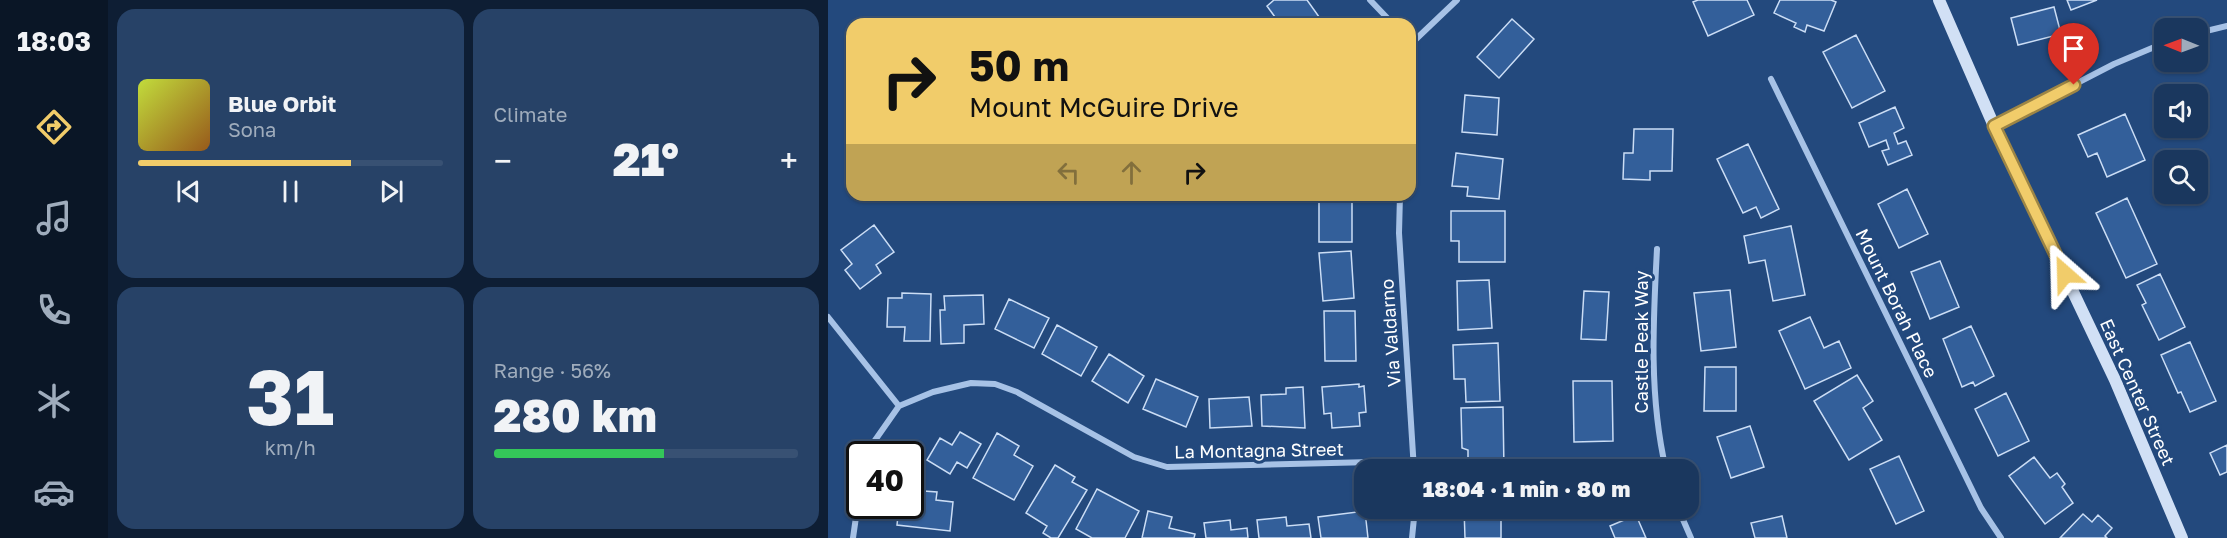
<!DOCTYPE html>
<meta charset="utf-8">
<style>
body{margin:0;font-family:"Golos Text",sans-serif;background:#274267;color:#f1f3f6;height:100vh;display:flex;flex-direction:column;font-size:22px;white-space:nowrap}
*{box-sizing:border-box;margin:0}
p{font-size:20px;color:#9facbc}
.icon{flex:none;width:33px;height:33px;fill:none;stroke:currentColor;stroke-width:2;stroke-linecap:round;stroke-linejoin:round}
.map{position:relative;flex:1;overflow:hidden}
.details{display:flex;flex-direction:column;gap:9px;padding:9px;background:#0e1e34;width:720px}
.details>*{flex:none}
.banner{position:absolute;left:18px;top:18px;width:570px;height:183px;border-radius:18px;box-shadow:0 2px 4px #0004,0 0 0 2px #385173;background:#f1cc6a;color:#111;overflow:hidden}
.needle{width:39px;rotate:271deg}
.buttons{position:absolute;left:1326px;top:18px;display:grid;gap:12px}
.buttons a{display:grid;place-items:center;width:54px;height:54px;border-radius:12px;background:#1a375e;box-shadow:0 2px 4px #0004,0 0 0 2px #385173;font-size:30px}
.speed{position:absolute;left:18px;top:441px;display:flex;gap:12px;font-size:30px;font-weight:700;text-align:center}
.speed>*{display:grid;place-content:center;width:78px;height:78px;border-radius:50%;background:#1a375e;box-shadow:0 2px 4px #0004,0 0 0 2px #385173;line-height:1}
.speed .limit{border:3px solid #111;border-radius:9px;background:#fff;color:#111}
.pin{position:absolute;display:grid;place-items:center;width:51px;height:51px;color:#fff;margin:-62px -26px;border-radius:50% 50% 50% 0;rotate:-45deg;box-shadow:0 0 6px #0007}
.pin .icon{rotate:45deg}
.me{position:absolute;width:66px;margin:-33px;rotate:335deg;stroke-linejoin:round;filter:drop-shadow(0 0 4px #0008)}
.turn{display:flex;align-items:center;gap:21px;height:126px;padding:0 24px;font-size:27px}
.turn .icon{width:78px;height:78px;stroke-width:2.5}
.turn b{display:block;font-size:42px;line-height:51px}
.lanes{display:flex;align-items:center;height:57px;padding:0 24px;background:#0003;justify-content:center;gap:30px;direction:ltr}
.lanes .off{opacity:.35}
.big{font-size:45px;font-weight:800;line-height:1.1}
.details .widget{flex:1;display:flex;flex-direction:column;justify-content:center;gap:9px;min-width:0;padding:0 21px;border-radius:18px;background:#274267}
.details .dial{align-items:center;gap:0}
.dial b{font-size:78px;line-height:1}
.song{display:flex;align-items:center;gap:18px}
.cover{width:72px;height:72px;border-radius:9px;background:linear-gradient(135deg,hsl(70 70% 55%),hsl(30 70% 35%))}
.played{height:6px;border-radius:3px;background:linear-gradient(90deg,#f1cc6a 70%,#385173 70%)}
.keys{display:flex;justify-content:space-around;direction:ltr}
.heat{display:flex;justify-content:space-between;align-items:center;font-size:33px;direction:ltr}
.charge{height:9px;border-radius:4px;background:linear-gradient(90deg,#34c759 56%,#385173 0)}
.details .tiles{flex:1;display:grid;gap:9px;grid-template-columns:repeat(2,1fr)}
.trip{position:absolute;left:526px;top:459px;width:345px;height:60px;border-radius:18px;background:#1a375e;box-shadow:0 2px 4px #0004,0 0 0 2px #385173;font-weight:800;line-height:60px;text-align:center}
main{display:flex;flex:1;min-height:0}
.tabs{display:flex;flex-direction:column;width:108px;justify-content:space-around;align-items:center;background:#0a1626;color:#9facbc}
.tabs .icon{width:42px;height:42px}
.tabs .selected{color:#f1cc6a}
.tabs b{font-size:27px;color:#f1f3f6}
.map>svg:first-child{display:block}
</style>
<main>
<nav class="tabs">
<b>18:03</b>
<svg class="icon selected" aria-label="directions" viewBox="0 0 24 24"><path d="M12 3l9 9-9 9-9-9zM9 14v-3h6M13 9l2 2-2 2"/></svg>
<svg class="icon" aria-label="music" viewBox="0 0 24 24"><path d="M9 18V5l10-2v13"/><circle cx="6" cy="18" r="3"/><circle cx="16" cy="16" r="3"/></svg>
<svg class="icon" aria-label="phone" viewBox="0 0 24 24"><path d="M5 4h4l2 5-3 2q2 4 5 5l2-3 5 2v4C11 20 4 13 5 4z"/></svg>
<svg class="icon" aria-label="climate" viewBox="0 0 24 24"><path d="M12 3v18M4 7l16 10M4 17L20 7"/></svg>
<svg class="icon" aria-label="car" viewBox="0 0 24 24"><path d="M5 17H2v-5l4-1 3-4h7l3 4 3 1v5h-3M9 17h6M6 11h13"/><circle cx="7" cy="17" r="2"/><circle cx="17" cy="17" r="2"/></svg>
</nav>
<section class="details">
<div class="tiles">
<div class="widget">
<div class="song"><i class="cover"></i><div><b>Blue Orbit</b><p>Sona</p></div></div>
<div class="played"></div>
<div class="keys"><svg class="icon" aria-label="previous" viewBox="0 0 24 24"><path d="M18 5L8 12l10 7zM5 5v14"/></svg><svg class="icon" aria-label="pause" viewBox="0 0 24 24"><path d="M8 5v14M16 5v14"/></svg><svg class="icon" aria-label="next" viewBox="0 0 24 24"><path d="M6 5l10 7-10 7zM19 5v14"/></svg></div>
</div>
<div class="widget"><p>Climate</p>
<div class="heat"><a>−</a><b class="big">21°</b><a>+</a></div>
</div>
<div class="widget dial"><b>31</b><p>km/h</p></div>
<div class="widget"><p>Range · 56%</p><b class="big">280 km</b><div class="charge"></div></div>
</div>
</section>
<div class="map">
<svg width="1399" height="538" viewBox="0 0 1399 538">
<rect width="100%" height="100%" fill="#23497d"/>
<path fill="#335f9a" stroke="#cbddf5" stroke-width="1.5" d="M446 0H479L494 21 489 24H452L439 6Z
M870 0H919L926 15 880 36 865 2Z
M952 0H1003L1008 2 996 31 979 25 977 32 966 27 968 23 946 13Z
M1239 0H1269L1243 10Z
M1226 7 1233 34 1190 45 1183 18Z
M684 19 706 39 671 78 649 57Z
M1028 35 1057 91 1024 108 995 52Z
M637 95 671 98 669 135 634 132Z
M1067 107 1076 128 1066 133 1070 144 1078 141 1084 155 1060 165 1054 151 1061 149 1058 140 1041 147 1031 123Z
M1297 114 1317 160 1279 177 1269 153 1260 157 1250 135Z
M806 129H845L844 171H822V180L795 179 796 153H805Z
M920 144 951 209 933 218 928 207 915 213 889 159Z
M628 153 675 159 671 199 639 196 640 187 624 186Z
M1079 189 1100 234 1071 248 1050 204Z
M491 197H524V242H491Z
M1299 198 1329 264 1298 278 1268 213Z
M623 211H677V262H631V241H623Z
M46 225 66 252 48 265 53 273 32 289 17 270 24 264 13 250Z
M963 226 977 295 945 301 937 260 921 263 916 236Z
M523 251 526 298 495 301 491 253Z
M1112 261 1131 307 1102 319 1083 272Z
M1332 274 1357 327 1331 340 1314 305 1318 303 1309 285Z
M661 280 664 328 630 330 629 281Z
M902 290 908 347 873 351 866 293Z
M756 291 781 292 778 340 753 339Z
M74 293 103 294 102 341H76L77 327H59L60 298H74Z
M155 295 156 324 136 325V343L113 344 112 310H117L116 296Z
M181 299 221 318 206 348 167 329Z
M496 311H527L528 361H497Z
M982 317 996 348 1011 341 1023 368 977 389 951 331Z
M229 325 269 347 253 376 214 354Z
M1143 326 1166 376 1147 386 1145 382 1134 387 1115 339Z
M1362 342 1388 401 1362 412 1353 392 1350 393 1333 355Z
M670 343 672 401 638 402 637 379H626L625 345Z
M281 354 316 376 300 403 264 381Z
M877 367H908V411H876Z
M1029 375 1045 401 1035 408 1054 440 1021 460 986 401Z
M328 379 370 397 358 427 315 409Z
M745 381H784L785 441 746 442Z
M531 384V387L536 386 538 412 531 413 532 426 504 428 503 413 496 414 494 387Z
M475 387 477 428 434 426 433 395 458 394V388Z
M1178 393 1201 441 1170 456 1147 409Z
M421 397 424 426 382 428 381 399Z
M675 407 676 470H640V450L634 448 633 408Z
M922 426 936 467 903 478 889 437Z
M132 432 153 444 139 468 129 462 122 474 99 460 112 438 124 445Z
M169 433 191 446 186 455 205 466 186 500 145 478Z
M1399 445V472L1392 475 1382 453Z
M1071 456 1096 511 1068 524 1042 469Z
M1206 457 1222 478 1229 473 1237 484 1234 487 1245 503 1217 524 1181 476Z
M227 465 247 477 244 482 259 490 230 538H223L215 533 219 526 198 513Z
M269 489 311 511 297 538H264L248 529Z
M82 490 109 492 108 500 125 502 122 531 69 525 71 506H82Z
M636 508H673V538H637Z
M320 511 344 517 341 528 367 534 366 538H314Z
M537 511 540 538H493L490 517Z
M1255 514 1264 522 1270 515 1284 528 1277 536 1279 538H1232Z
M808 515 818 538H787L782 526Z
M954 516 959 538H927L923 523Z
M458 517 459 526 481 524 483 538H431L429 520Z
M402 520 403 530 419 528 420 538H378L376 523Z"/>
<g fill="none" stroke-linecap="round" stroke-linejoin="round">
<path stroke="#a7c2e6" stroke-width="6" d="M542 0 565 24
M1370 33 1399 26
M943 79 1153 508 1173 538
M582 82 586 41 629 0
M1166 126 1286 64 1336 43
M572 195 571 233 586 470
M829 249C825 323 821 397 838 470
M0 317 71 406
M41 454 43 446 71 406 105 392 143 383 167 384 189 392 306 457 339 467 585 461
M850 508 863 538
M25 538 32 489
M584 538 587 508"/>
<path stroke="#d1e0f5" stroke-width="12" d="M1111 0 1166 126 1287 380 1354 538"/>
</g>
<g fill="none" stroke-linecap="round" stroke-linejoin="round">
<g stroke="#9d8545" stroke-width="15">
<path id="route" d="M1237 274 1166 126 1246 85"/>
</g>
<use href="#route" stroke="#f1cc6a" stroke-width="10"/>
</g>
<g text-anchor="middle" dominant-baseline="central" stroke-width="6" stroke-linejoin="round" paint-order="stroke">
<g font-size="18" fill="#fff" stroke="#23497d">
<text transform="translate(1069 303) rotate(64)">Mount Borah Place</text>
<text transform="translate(562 333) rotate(-94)">Via Valdarno</text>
<text transform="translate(813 342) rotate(-90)">Castle Peak Way</text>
<text transform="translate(1310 392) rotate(66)">East Center Street</text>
<text transform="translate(431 450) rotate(-1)">La Montagna Street</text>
</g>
</g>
</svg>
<div class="buttons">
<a><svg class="needle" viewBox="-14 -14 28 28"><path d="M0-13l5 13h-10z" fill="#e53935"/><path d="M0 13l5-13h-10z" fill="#9facbc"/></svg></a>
<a><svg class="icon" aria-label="sound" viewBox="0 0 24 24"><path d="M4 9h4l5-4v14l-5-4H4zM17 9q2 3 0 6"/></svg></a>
<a><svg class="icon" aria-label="search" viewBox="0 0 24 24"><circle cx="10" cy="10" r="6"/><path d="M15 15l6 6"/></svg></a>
</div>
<div class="speed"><div class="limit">40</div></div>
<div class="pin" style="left:1246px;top:85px;background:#d93025"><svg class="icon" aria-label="arrive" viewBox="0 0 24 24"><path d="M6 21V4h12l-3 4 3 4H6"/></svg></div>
<svg class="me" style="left:1237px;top:274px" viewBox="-20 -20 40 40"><path d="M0-17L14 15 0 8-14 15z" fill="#f1cc6a" stroke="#fff" stroke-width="4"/></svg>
<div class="trip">18:04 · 1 min · 80 m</div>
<div class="banner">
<div class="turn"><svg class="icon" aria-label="right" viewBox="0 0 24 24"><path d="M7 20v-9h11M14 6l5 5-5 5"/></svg><div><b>50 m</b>Mount McGuire Drive</div></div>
<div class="lanes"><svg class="icon off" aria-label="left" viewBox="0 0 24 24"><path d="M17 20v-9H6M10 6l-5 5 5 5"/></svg><svg class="icon off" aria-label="ahead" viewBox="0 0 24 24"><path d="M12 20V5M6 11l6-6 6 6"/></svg><svg class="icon" aria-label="right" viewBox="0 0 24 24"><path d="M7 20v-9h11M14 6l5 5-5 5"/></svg></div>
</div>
</div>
</main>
